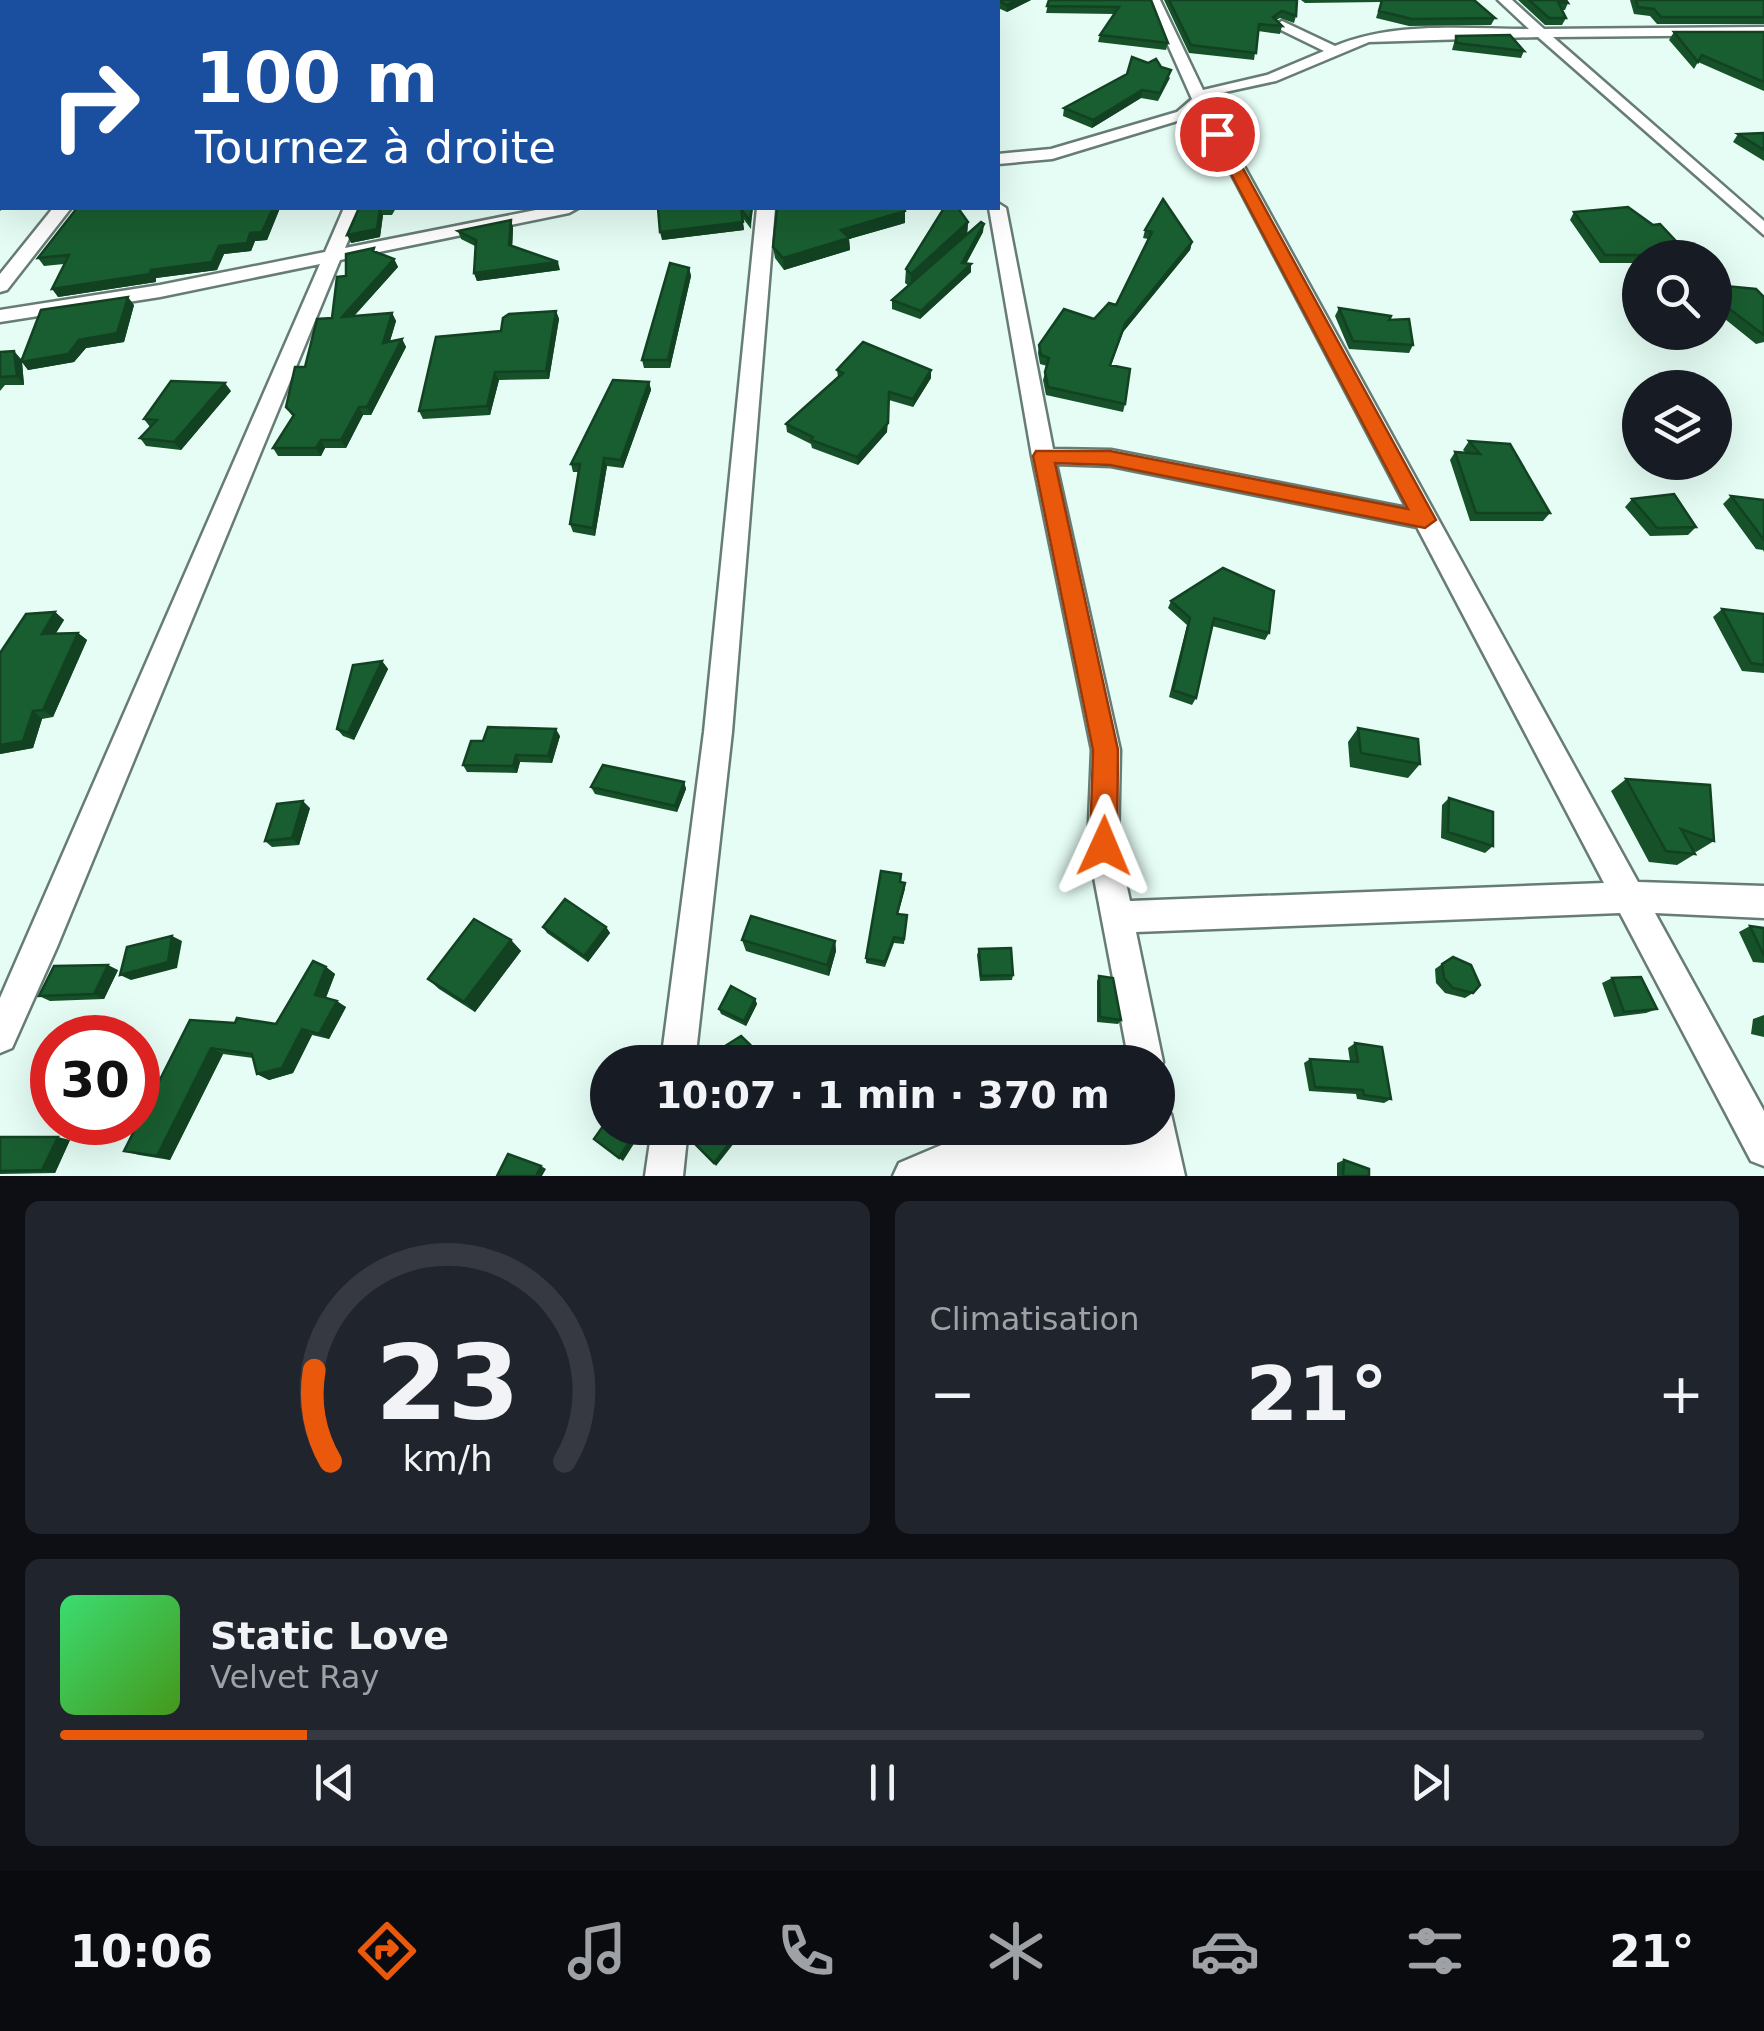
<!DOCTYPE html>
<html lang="fr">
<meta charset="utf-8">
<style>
body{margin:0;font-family:"DejaVu Sans",sans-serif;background:#20242c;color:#f1f3f6;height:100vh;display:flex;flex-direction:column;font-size:38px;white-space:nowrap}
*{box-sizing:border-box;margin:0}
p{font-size:32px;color:#9ea1a6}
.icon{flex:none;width:55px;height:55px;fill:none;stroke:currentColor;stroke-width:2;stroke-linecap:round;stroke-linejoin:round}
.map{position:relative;height:1176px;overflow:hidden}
.drawer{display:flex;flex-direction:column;gap:25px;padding:25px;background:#0d0f14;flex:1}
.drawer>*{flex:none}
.top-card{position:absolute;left:0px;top:0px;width:1000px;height:210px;box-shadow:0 10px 40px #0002;background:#1a4fa0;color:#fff;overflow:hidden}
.buttons{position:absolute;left:1622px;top:240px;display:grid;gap:20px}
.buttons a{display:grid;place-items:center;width:110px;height:110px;border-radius:50%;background:#171b24;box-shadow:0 10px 40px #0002;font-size:50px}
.speed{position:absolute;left:30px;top:1015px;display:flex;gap:20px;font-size:50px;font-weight:700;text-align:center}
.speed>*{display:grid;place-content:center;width:130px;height:130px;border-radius:50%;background:#171b24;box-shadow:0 10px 40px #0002;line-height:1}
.speed .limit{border:15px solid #d22;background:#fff;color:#111}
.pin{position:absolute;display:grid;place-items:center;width:85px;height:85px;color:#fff;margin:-42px;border:5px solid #fff;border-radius:50%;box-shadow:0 2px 10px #0007}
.me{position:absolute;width:110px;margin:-55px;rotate:1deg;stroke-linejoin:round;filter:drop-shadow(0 0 8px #0008)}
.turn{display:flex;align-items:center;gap:35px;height:210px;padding:0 30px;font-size:45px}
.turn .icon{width:130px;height:130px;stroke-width:2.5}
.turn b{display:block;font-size:70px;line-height:85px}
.big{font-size:75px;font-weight:700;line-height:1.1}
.drawer .card{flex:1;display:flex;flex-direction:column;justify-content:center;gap:15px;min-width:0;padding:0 35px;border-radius:15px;background:#20242c}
.drawer .dial{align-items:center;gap:0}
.dial svg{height:260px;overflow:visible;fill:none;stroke:#363941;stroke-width:7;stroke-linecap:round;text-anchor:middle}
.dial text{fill:#f1f3f6;stroke:none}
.song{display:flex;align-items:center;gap:30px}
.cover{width:120px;height:120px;border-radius:15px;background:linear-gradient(135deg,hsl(140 70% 55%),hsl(100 70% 35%))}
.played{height:10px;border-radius:5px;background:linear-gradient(90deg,#ea580c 15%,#363941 15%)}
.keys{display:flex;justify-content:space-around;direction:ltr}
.heat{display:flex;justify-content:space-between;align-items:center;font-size:55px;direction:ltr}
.drawer .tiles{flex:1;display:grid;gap:25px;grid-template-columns:1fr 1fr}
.card:last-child{grid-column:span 2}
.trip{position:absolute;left:590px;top:1045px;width:585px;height:100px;border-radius:50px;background:#171b24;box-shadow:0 10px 40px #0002;font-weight:700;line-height:100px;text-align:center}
.dock{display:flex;height:160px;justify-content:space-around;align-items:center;background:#090b0e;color:#9ea1a6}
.dock .icon{width:70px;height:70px}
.dock .selected{color:#ea580c}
.dock b{font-size:45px;color:#f1f3f6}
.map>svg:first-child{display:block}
</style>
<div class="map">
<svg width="1764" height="1176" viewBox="0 0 1764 1176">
<rect width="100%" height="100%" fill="#e5fdf5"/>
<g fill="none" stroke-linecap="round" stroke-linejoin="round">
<g stroke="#677c75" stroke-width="5">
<path id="minor" d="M963 0H975V2H963Z
M1148 0H1160L1203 90 1267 75 1324 51 1277 28 1275 25 1282 21 1335 46C1395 21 1465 29 1529 29L1498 0H1512L1544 29 1764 27V35L1553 37 1764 221V235L1538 37 1369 42 1276 81 1216 94 1208 101 1638 882 1764 886V918L1655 913 1764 1111V1166L1751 1161 1620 913 1136 932 1163 1062 1158 1075V1062H1129L1088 846 1092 750 1032 456 989 208H998V203L1006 208 1053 449 1111 450 1407 508 1198 110 1187 118 1052 159 998 164V154L1051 149 1177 112 1192 99ZM1056 464 1111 466 1417 527 1604 883 1130 901 1118 846 1120 750Z
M53 208H71L7 290 0 292V274Z
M344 208H362L345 248 546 208H578L569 213 340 260 57 947 12 1048 0 1053V998L320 264 160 297 0 322V310L160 285 325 252Z
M757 208H775L732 732 695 1062H661L704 732Z
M1158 1109 1171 1114 1185 1176H893L899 1163 958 1138H1142L1140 1128H1158Z
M652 1128H688L683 1176H645Z"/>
</g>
<use href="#minor" fill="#fff" fill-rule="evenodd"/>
</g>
<path fill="#165129" d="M982 0H1031L1007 12 998 8V2H988Z
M1049 0H1151L1168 43 1166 50 1098 42 1100 35 1114 14 1046 13Z
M1164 0H1297L1296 16 1294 23 1280 18 1276 20 1282 26 1280 34 1258 31 1254 60 1189 53Z
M1301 0H1474L1495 18 1491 25 1409 26 1376 18 1381 2 1305 3Z
M1518 0H1566L1568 3 1565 10H1562L1566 18 1562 25H1545Z
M1630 0H1764V24H1657L1650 16 1634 14Z
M1674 32H1764V91L1698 62 1694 69 1669 40Z
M1456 36 1524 51 1521 58 1452 50Z
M1161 67 1170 78 1158 101 1141 98 1092 128 1063 116 1064 108Z
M1764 133V161L1733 142 1738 134Z
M77 208H280L267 240 255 241 251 251 224 254 217 270 156 278V282L58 297 64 264 44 266 38 258Z
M359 208H396L392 215H383L380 237 351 243Z
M752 208 751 229 742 217 744 230 662 240Z
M1574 212 1689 255 1688 258H1640V263H1600L1570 220Z
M511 220 513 228 512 246 560 270 477 281 474 273 475 246 461 239 458 231Z
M968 222 967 234 983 232 966 264 971 272 920 319 892 309V300L909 286 905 283 906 269Z
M905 223 849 239 850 250 784 270 775 258 773 247Z
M1145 230 1192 242 1190 250 1123 332 1111 365 1125 404 1123 412 1046 395 1043 380 1047 366 1040 364 1038 353 1039 345 1094 319 1116 305 1148 239 1143 238Z
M376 252 394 259 398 267 354 316 392 313 396 321 390 341 402 339 406 347 371 415H363L346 448H325L321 456H278L273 448 293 417 286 407 332 318 346 276Z
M689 268 691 276 670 368H644L642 360Z
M1715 285 1764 297V342L1756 344 1715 311Z
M134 305 124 342 86 348 74 362 28 370 22 362 24 385H5L0 391V352L21 359 22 362Z
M1339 308 1389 320 1413 345 1409 353 1349 349 1335 316Z
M556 311 559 319 549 379 499 380 490 415 423 419 419 411 501 331Z
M837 370 931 378 913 407 889 400 887 432 858 465 812 448 811 444 787 432 786 424 838 377Z
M649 382 651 390 623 468 607 466 595 536 573 532 570 524 578 472H573L571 464Z
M231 391 181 450 146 446 140 438 150 427 144 419Z
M1469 441 1550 513 1543 521H1470L1450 460 1455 452 1466 453 1463 450Z
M1731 496 1764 500V552L1763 550 1756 549 1723 504Z
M1632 499 1696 527 1688 535 1650 536 1625 507Z
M1171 601 1269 633 1265 640 1212 626 1196 698 1192 705 1169 697 1187 625 1168 608Z
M1722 609 1764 614V673L1742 671 1713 617Z
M55 612 64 620 56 633H78L87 640 53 717 42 719 33 748 0 754V653Z
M382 661 388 669 354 740 343 736 337 729Z
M1358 728 1420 764 1408 778 1350 767 1348 742Z
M560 736 552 763 520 762 517 773 467 772 463 765 483 741Z
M1626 779 1714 841 1696 852 1693 851 1695 854 1677 865 1649 862 1611 791Z
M684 782 686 789 677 812 595 794 591 787Z
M1449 798 1493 846 1485 853 1441 838 1442 805Z
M310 808 299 845 272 847 265 841Z
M900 882 905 883V889L898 914 907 915 904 944 894 943 885 967 866 963V958Z
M1750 926 1764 928V963L1753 962 1739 932Z
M543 927H606L610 933 588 962 547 933Z
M511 940 521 951 475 1012 439 989 428 979Z
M742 940 835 941 836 951 829 976 746 951Z
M979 949 1013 975 1012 980 980 981 977 955Z
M1442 964 1473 993 1465 998 1445 993 1436 983 1435 969Z
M326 967 335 974 326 998 346 1007 329 1039 312 1035 293 1073 269 1080 257 1074 253 1058 223 1054 170 1160 139 1155 124 1151 235 1023 276 1024Z
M118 970 104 999 50 1001 39 996Z
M1099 976 1121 1020 1118 1024 1097 1022V981Z
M1612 978 1657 1009 1646 1013 1614 1017 1602 983Z
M755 999 757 1004 746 1026 721 1014 719 1009Z
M1764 1015V1037L1751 1034 1753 1019Z
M1355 1043 1391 1099 1384 1103 1357 1099 1356 1094 1309 1091 1304 1063 1310 1059 1350 1061 1348 1048Z
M0 1137 70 1140 55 1173 0 1174Z
M1344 1160 1369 1176H1337V1163Z"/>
<path fill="#124222" d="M1018 0H1031L1007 12V5Z
M1142 90 1141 98 1092 128 1093 120Z
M2 194 3 208 0 211V197Z
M273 208H280L267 240 255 241 251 251 224 254 217 270 156 278V282L58 297 52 289 151 270 219 246 250 233Z
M380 208 383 215 380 237 351 243 347 235Z
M905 211V223L849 239 850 250 784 270 783 258 841 230Z
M511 220 513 228 512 253 509 245Z
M743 222 744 230 662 240 660 232Z
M968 222 967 236 911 287V274Z
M984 224 983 232 962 271V263Z
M1192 242 1190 250 1123 332 1108 373 1125 324Z
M394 259 398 267 346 325 342 317Z
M558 262 560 270 477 281 474 273Z
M971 264V272L920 319 921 311Z
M689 268 691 276 670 368 668 360Z
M128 297 134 305 124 342 86 348 74 362 28 370 22 362 24 385 17 376 14 351 21 359 22 362 79 340Z
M556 311 559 319 549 379 546 371Z
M392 313 396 321 387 351 383 343Z
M402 339 406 347 371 415 367 407Z
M931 370V378L913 407V399Z
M495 372 499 380 490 415 487 406Z
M649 382 651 390 623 468 621 460Z
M225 383 231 391 181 450 174 442Z
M889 392 887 432 858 465 857 457Z
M359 407 363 415 346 448 341 440Z
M321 440 325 448 321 456 316 448Z
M604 458 607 466 595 536 593 528Z
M55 612 64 620 51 641 42 634Z
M78 633 87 640 53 717 43 710Z
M382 661 388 669 354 740 348 733Z
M33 711 42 719 33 748 0 754V745Z
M556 729 560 736 552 763 548 756Z
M516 755 520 762 517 773 513 766Z
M684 782 686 789 677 812 675 806Z
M303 801 310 808 299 845 292 838Z
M606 927 610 933 588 962 584 956Z
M172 936 182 941 177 968 131 980 120 975Z
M511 940 521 951 475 1012 464 1002Z
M835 941 836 951 829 976 827 965Z
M108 965 118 970 104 999 94 994Z
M326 967 335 974 324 1002 315 995Z
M755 999 757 1004 746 1026 744 1021Z
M337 1001 346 1007 329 1039 319 1034Z
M302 1029 312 1035 293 1073 269 1080 257 1074Z
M211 1048 223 1054 170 1160 157 1156Z
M638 1128H644L623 1161 619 1158Z
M741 1128H746L716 1166 714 1163Z
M58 1137 70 1140 55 1173 42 1170Z
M541 1166 546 1169 542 1176H536Z"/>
<path fill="#195e30" stroke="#124222" stroke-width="2.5" d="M116 0H297L295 2H114Z
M360 0H402L401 2H358Z
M456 0H929V2H454Z
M997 0H1018L1007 5Z
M1049 0H1151L1168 43 1100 35 1119 7 1047 6Z
M1169 0H1297L1296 16 1282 11 1273 17 1282 26 1259 24 1256 53 1191 45Z
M1382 0H1474L1495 18 1412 19 1379 11Z
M1529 0H1566L1568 3 1558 2 1566 18H1549Z
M1636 0H1764V17H1661L1654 9 1638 7Z
M1674 32H1764V82L1702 55 1698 62Z
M1510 35 1524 51 1456 43V36Z
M1132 57 1148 63 1156 59 1161 67 1171 70 1160 93 1142 90 1093 120 1064 108 1127 74Z
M2 124V182L0 184V125Z
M1764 133V150L1738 134Z
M1163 199 1192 242 1125 324 1110 365 1130 369 1125 404 1048 387 1045 372 1049 358 1041 355 1039 345 1064 309 1094 319 1109 303 1116 305 1152 232 1145 230Z
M1628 207 1653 225 1660 224 1689 255H1605L1574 212Z
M77 208H273L262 232 250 233 247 243 219 246 212 262 151 270 150 274 52 289 69 255 38 258Z
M359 208H380L377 229 347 235Z
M658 208H752L750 221 741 209 743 222 660 232Z
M777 208H904L905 211 841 230 849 238 783 258 773 247Z
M944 208H958L968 222 911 274 906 269Z
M511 220 509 245 558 262 474 273 476 240 458 231Z
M981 222 984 224 962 263 971 264 921 311 892 300Z
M374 248 373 251 394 259 342 317 392 313 383 343 402 339 367 407H359L341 440H321L316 448H273L294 415 286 407 295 367H305L317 319 332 318 337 277 346 276V254Z
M670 263 689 268 668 360H642Z
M1715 285 1756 289 1764 297V335L1715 298Z
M128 297 117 333 79 340 68 354 21 362 41 310Z
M1339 308 1391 316 1389 320 1409 319 1413 345 1353 341Z
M556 311 546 371 495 372 487 406 419 411 436 337 501 331 503 318 509 314Z
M863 342 931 370 913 399 889 392 888 423 857 457 811 440 813 437 786 424 843 373 837 370Z
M14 351 17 376 0 377V352Z
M613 380 649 382 621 460 604 458 593 528 570 524 580 464H571Z
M171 381 225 383 174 442 140 438 157 420 144 419Z
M1469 441 1510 444 1550 513H1476L1455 452 1480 454Z
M1674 494 1696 527 1657 528 1632 499Z
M1731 496 1764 500V540Z
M1223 568 1274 591 1269 633 1214 618 1196 698 1173 690 1190 618 1171 601Z
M1722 609 1764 614V665L1751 663Z
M55 612 42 634 78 633 43 710 33 711 23 741 0 745V653L26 614Z
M382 661 348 733 337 729 353 665Z
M488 727 556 729 548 756 516 755 513 766 463 765 471 741H483Z
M1358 728 1418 739 1420 764 1361 753Z
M603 765 684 782 675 806 591 787Z
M1626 779 1710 785 1714 841 1681 829 1695 854 1666 851Z
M1449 798 1493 812V846L1448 832Z
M303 801 292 838 265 841 277 804Z
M881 871 901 874 900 882 905 883 897 914 907 915 904 939 894 937 885 962 866 958Z
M565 899 606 927 584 956 543 927Z
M751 916 835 941 827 965 742 940Z
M474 919 511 940 464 1002 428 979Z
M1750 926 1764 928V956Z
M172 936 168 962 120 975 127 947Z
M1011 948 1013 975 981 976 979 949Z
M1453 957 1471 965 1480 985 1473 993 1453 988 1444 978 1442 964Z
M313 961 326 967 315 995 337 1001 319 1034 302 1029 282 1068 257 1074 252 1054 211 1048 157 1156 124 1151 190 1020 235 1023 237 1018 276 1024Z
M108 965 94 994 39 996 54 966Z
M1099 976 1113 978 1121 1020 1100 1017Z
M1641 977 1657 1009 1624 1012 1612 978Z
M731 986 755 999 744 1021 719 1009Z
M741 1036 768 1062H705L706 1058Z
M1355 1043 1382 1047 1391 1099 1364 1095 1363 1090 1315 1087 1310 1059 1358 1062Z
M608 1119V1128H638L619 1158 594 1139Z
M704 1128H741L714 1163 693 1142Z
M0 1137H58L42 1170 0 1171Z
M508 1154 541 1166 536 1176H497Z
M1344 1160 1369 1169V1176H1343Z"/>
<path fill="#ea580c" stroke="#983908" stroke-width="2.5" d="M1217 130 1224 134 1436 520 1425 528 1110 465 1055 463 1118 750 1117 846 1113 855 1104 859 1094 855 1090 846 1093 750 1033 456 1036 451H1110L1408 509 1210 134Z"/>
</svg>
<div class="buttons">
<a><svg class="icon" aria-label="search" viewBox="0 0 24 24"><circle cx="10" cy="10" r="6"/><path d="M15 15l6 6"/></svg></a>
<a><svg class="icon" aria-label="layers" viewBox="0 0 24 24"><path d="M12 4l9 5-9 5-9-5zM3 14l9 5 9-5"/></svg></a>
</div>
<div class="speed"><div class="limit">30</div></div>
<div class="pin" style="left:1217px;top:134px;background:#d93025"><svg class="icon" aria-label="arrive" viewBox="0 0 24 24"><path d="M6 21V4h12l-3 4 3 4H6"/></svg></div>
<svg class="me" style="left:1104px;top:846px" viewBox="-20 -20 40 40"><path d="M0-17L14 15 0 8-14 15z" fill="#ea580c" stroke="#fff" stroke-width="4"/></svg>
<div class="trip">10:07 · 1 min · 370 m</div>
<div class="top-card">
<div class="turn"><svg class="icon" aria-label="right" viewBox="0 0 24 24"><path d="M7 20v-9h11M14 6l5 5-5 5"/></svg><div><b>100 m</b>Tournez à droite</div></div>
</div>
</div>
<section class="drawer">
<div class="tiles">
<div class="card dial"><svg viewBox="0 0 100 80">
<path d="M14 69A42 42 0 1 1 86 69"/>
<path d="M14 69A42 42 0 0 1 9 41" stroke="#ea580c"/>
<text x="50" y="56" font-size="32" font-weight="700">23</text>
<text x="50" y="72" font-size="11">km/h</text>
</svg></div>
<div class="card"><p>Climatisation</p>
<div class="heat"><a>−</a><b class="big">21°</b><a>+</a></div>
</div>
<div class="card">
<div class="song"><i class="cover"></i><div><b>Static Love</b><p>Velvet Ray</p></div></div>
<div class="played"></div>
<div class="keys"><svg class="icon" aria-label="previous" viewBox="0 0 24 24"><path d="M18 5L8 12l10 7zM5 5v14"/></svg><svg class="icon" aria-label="pause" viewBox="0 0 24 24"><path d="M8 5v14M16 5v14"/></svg><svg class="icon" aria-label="next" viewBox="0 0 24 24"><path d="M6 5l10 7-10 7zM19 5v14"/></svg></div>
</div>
</div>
</section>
<nav class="dock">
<b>10:06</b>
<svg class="icon selected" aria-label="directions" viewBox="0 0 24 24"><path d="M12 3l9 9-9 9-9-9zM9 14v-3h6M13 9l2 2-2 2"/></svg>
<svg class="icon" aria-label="music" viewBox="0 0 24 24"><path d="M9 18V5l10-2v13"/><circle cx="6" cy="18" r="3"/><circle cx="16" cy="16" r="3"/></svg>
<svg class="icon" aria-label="phone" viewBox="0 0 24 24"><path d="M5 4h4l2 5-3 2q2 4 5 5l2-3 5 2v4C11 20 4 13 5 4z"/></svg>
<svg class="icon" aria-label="climate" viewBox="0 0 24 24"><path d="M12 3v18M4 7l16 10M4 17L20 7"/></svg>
<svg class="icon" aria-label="car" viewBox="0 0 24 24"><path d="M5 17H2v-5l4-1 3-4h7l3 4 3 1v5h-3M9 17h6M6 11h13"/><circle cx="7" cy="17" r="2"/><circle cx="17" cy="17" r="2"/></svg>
<svg class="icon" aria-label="filters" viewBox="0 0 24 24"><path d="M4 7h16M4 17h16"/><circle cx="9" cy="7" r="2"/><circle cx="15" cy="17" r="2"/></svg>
<b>21°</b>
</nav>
